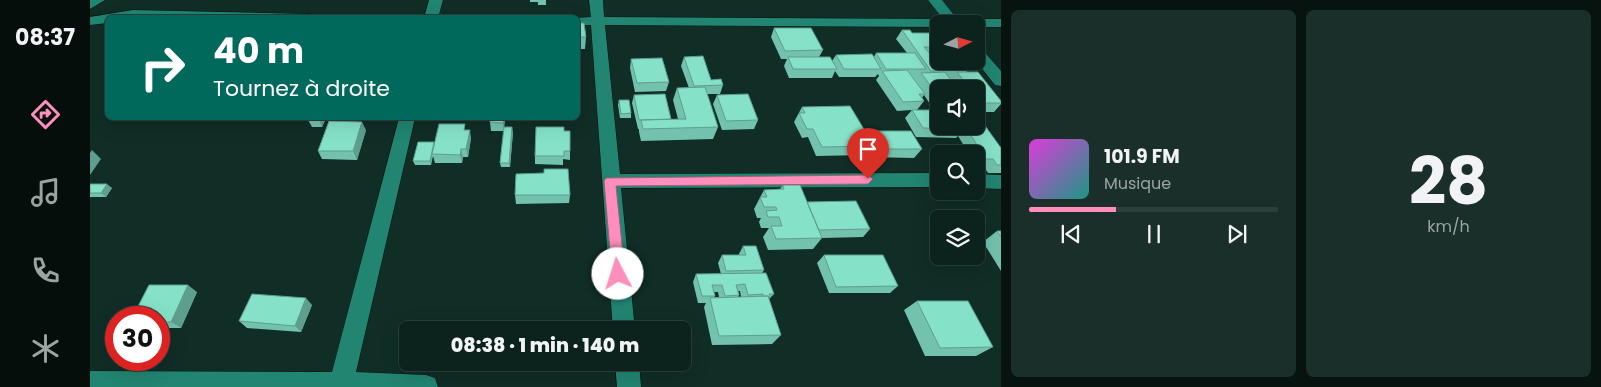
<!DOCTYPE html>
<html lang="fr">
<meta charset="utf-8">
<style>
body{margin:0;font-family:Poppins,sans-serif;background:#1a2f29;color:#f1f3f6;height:100vh;display:flex;flex-direction:column;font-size:19px;white-space:nowrap}
*{box-sizing:border-box;margin:0}
p{font-size:16px;color:#9aa4a3}
.icon{flex:none;width:28px;height:28px;fill:none;stroke:currentColor;stroke-width:2;stroke-linecap:round;stroke-linejoin:round}
.map{position:relative;flex:1;overflow:hidden}
.panel{display:flex;flex-direction:column;gap:10px;padding:10px;background:#07130f;width:600px}
.panel>*{flex:none}
.guide{position:absolute;left:15px;top:15px;width:475px;height:105px;border-radius:8px;box-shadow:0 5px 20px #0002,0 0 0 1px #2c3f3b;background:#00695c;color:#fff;overflow:hidden}
.needle{width:32px;rotate:84deg}
.fabs{position:absolute;left:840px;top:15px;display:grid;gap:10px}
.fabs a{display:grid;place-items:center;width:55px;height:55px;border-radius:8px;background:#0c221c;box-shadow:0 5px 20px #0002,0 0 0 1px #2c3f3b;font-size:25px}
.speed{position:absolute;left:15px;top:306px;display:flex;gap:10px;font-size:25px;font-weight:700;text-align:center}
.speed>*{display:grid;place-content:center;width:65px;height:65px;border-radius:50%;background:#0c221c;box-shadow:0 5px 20px #0002,0 0 0 1px #2c3f3b;line-height:1}
.speed .limit{border:8px solid #d22;background:#fff;color:#111}
.pin{position:absolute;display:grid;place-items:center;width:42px;height:42px;color:#fff;margin:-51px -21px;border-radius:50% 50% 50% 0;rotate:-45deg;box-shadow:0 0 5px #0007}
.pin .icon{rotate:45deg}
.me{position:absolute;width:55px;margin:-28px;rotate:355deg;stroke-linejoin:round;filter:drop-shadow(0 0 4px #0008)}
.turn{display:flex;align-items:center;gap:18px;height:105px;padding:0 25px;font-size:22px}
.turn .icon{width:65px;height:65px;stroke-width:2.5}
.turn b{display:block;font-size:35px;line-height:42px}
.panel .widget{flex:1;display:flex;flex-direction:column;justify-content:center;gap:8px;min-width:0;padding:0 18px;border-radius:8px;background:#1a2f29}
.panel .dial{align-items:center;gap:0}
.dial b{font-size:65px;line-height:1}
.song{display:flex;align-items:center;gap:15px}
.cover{width:60px;height:60px;border-radius:8px;background:linear-gradient(135deg,hsl(300 70% 55%),hsl(170 70% 35%))}
.played{height:5px;border-radius:2px;background:linear-gradient(90deg,#fe8ebb 35%,#2c3f3b 35%)}
.keys{display:flex;justify-content:space-around;direction:ltr}
.panel .tiles{flex:1;display:grid;gap:10px;grid-template-columns:repeat(2,1fr)}
.trip{position:absolute;left:309px;top:321px;width:292px;height:50px;border-radius:8px;background:#0c221c;box-shadow:0 5px 20px #0002,0 0 0 1px #2c3f3b;font-weight:800;line-height:50px;text-align:center}
main{display:flex;flex:1;min-height:0}
.tabs{display:flex;flex-direction:column;width:90px;justify-content:space-around;align-items:center;background:#050e0b;color:#9aa4a3}
.tabs .icon{width:35px;height:35px}
.tabs .on{color:#fe8ebb}
.tabs b{font-size:22px;color:#f1f3f6}
.map>svg:first-child{display:block}
</style>
<main>
<nav class="tabs">
<b>08:37</b>
<svg class="icon on" aria-label="directions" viewBox="0 0 24 24"><path d="M12 3l9 9-9 9-9-9zM9 14v-3h6M13 9l2 2-2 2"/></svg>
<svg class="icon" aria-label="music" viewBox="0 0 24 24"><path d="M9 18V5l10-2v13"/><circle cx="6" cy="18" r="3"/><circle cx="16" cy="16" r="3"/></svg>
<svg class="icon" aria-label="phone" viewBox="0 0 24 24"><path d="M5 4h4l2 5-3 2q2 4 5 5l2-3 5 2v4C11 20 4 13 5 4z"/></svg>
<svg class="icon" aria-label="climate" viewBox="0 0 24 24"><path d="M12 3v18M4 7l16 10M4 17L20 7"/></svg>
</nav>
<div class="map">
<svg width="911" height="387" viewBox="0 0 911 387">
<rect width="100%" height="100%" fill="#102d26"/>
<g fill="none" stroke-linecap="round" stroke-linejoin="round">
<g stroke="#00150f" stroke-width="1">
<path id="minor" d="M0 0H15L0 9Z
M339 0H353L348 18H334Z
M499 0H513L514 17 853 19 838 0H852L867 19H911V27H886V24H849V27L515 25 530 174 849 173V187L531 188 545 330H523L501 25H488V18H485L501 17Z
M43 10 219 14 226 18H18V23L0 25V17Z
M886 46 891 48 911 71V86L905 85 886 61Z
M309 118H325L266 372 336 375 345 378 348 387H0V371L242 372Z
M886 174 911 175V189L886 188Z
M525 362H549L551 387H527Z"/>
</g>
<use href="#minor" fill="#218571" fill-rule="evenodd"/>
</g>
<path fill="#73c2ad" fill-rule="evenodd" d="M440 0H456V5H448V2H440Z
M488 23 496 37 495 49H488Z
M684 28 733 50 729 57 742 61 746 55 784 57 786 53H817L806 39 812 30 822 33 849 36V61L879 69 876 72 911 101V104L904 112H886V89H849V126H886L911 148V173H898L894 167H887L886 165V154H879L868 136 866 138 826 137 815 118 822 110 807 111 786 80 789 76 788 74 785 77H749L745 71 742 78H699L694 66 697 59H691L681 37ZM834 95 844 110H827L834 101 832 98Z
M594 57 621 80 633 85 630 94H617L628 127 623 139 551 141 549 132V129H548L542 103 544 95 581 119H588L583 100 587 88H599L591 66Z
M541 59 579 82 576 91 545 92 540 68Z
M627 95 668 120 664 129 632 130 623 104Z
M529 100 541 113V118H530L528 105Z
M712 107 775 131 832 149 824 158 778 157 776 155 726 156 718 137 712 138 704 122Z
M217 118H236L232 127H222Z
M400 118H415L414 127 423 132 420 167H411L410 163 414 131H401L400 122Z
M276 130 267 160 232 159 228 151Z
M376 130 381 138 378 157H373L372 163H345L343 156 341 165H325L323 161 344 142V145Z
M474 131 480 151V160L473 159V165L445 164V156Z
M0 184 22 188 16 197H0Z
M693 185 717 202 780 229 773 237 732 238 723 249 678 250 673 237 679 228H671L669 222 671 218H667L664 209 674 190 690 189Z
M425 195H480L479 203 426 204Z
M907 231H911V271L893 242Z
M653 246 674 270 672 273 684 294 679 299 691 335 682 344 622 345 614 307 616 303H608L603 282 606 274H631L628 263 632 255H649V254ZM648 291H650L651 297H648L649 295ZM624 292H628L629 297H624L625 296Z
M734 255 808 286 800 293H739L727 263Z
M107 292 91 328H69V318Z
M827 301 903 347 886 356H835L814 310Z
M222 305 211 332 157 328 149 321Z"/>
<path fill="#5e9e8d" d="M228 118H236L232 127Z
M414 118H415L414 131 413 123Z
M272 122 276 130 267 160 263 151Z
M422 127 423 132 420 167 419 163Z
M380 130 381 138 378 157 376 149Z
M344 142 345 146 342 154 341 165 340 161Z
M371 149 373 157 372 163 370 155Z
M2 150 11 159 0 175V153Z
M17 184 22 188 16 197 11 193Z
M98 285 107 292 91 328 81 322Z
M216 298 222 305 211 332 205 326Z"/>
<path fill="#86e1c9" stroke="#5e9e8d" d="M488 23H494L496 37H488Z
M684 28H721L733 50 695 51Z
M812 30H820L822 33H841L843 36H849V47H834L841 55H849V61H872L879 69 841 71Z
M786 53H825L836 69H796Z
M782 54 791 69H754L746 55Z
M613 56 621 80 631 79 633 85 604 86 594 57Z
M698 57H740L747 69H703Z
M572 58 579 82 547 83 541 59Z
M817 70 835 94H829L834 101 813 102 792 71Z
M855 72 868 89H849V97L831 73Z
M867 72H888L911 101V103H891L886 97V89H880Z
M615 87 628 127 553 129 551 120 596 119 587 88Z
M575 94 581 119 549 120 544 95Z
M658 94 668 120 636 121 627 95Z
M529 100H539L541 113 531 114Z
M760 106 775 131H821L832 149H784L783 146 732 147 723 129H717L709 113H715L712 107Z
M822 110H849V126H873L875 129 833 128Z
M886 113 911 148V165H907L903 159H896L875 126H886Z
M400 118H414L413 123 400 122Z
M239 121 272 122 263 151H228Z
M349 124H375L374 130H380L376 149H371L370 155 342 154Z
M414 127H422L419 163H410Z
M446 127H474V131H480V151H474V156H445Z
M328 142H344L340 161H323Z
M454 169H478L480 195H425L426 174 454 173Z
M0 184H17L11 193H0Z
M693 185H710L732 238 686 239 681 226H692L689 217H678L676 211 687 210 686 207H674L670 197H677L674 190 694 189Z
M766 201 780 229 729 230 717 202Z
M907 231H911V237Z
M653 246H666L674 270 636 271 632 255H656Z
M734 255H793L808 286 746 287Z
M676 273 684 294H679L680 298H679L678 296H673V294L658 295 655 284 646 285 649 295 635 296 632 285H622L625 296H612L606 274Z
M59 285H98L81 322H69V318H42Z
M162 294 216 298 205 326 149 321Z
M678 296 691 335 629 336 620 298Z
M827 301H878L903 347 850 348Z"/>
<path fill="#fe8ebb" stroke="#a55c7a" d="M778 175 783 179 778 184 526 186 535 274 533 278 528 280 524 278 522 274 514 181 516 178Z"/>
</svg>
<div class="fabs">
<a><svg class="needle" viewBox="-14 -14 28 28"><path d="M0-13l5 13h-10z" fill="#e53935"/><path d="M0 13l5-13h-10z" fill="#9aa4a3"/></svg></a>
<a><svg class="icon" aria-label="sound" viewBox="0 0 24 24"><path d="M4 9h4l5-4v14l-5-4H4zM17 9q2 3 0 6"/></svg></a>
<a><svg class="icon" aria-label="search" viewBox="0 0 24 24"><circle cx="10" cy="10" r="6"/><path d="M15 15l6 6"/></svg></a>
<a><svg class="icon" aria-label="layers" viewBox="0 0 24 24"><path d="M12 4l9 5-9 5-9-5zM3 14l9 5 9-5"/></svg></a>
</div>
<div class="speed"><div class="limit">30</div></div>
<div class="pin" style="left:778px;top:179px;background:#d93025"><svg class="icon" aria-label="arrive" viewBox="0 0 24 24"><path d="M6 21V4h12l-3 4 3 4H6"/></svg></div>
<svg class="me" style="left:528px;top:274px" viewBox="-20 -20 40 40"><circle r="19" fill="#fff"/><path d="M0-13L10 11 0 6-10 11z" fill="#fe8ebb"/></svg>
<div class="trip">08:38 · 1 min · 140 m</div>
<div class="guide">
<div class="turn"><svg class="icon" aria-label="right" viewBox="0 0 24 24"><path d="M7 20v-9h11M14 6l5 5-5 5"/></svg><div><b>40 m</b>Tournez à droite</div></div>
</div>
</div>
<section class="panel">
<div class="tiles">
<div class="widget">
<div class="song"><i class="cover"></i><div><b>101.9 FM</b><p>Musique</p></div></div>
<div class="played"></div>
<div class="keys"><svg class="icon" aria-label="previous" viewBox="0 0 24 24"><path d="M18 5L8 12l10 7zM5 5v14"/></svg><svg class="icon" aria-label="pause" viewBox="0 0 24 24"><path d="M8 5v14M16 5v14"/></svg><svg class="icon" aria-label="next" viewBox="0 0 24 24"><path d="M6 5l10 7-10 7zM19 5v14"/></svg></div>
</div>
<div class="widget dial"><b>28</b><p>km/h</p></div>
</div>
</section>
</main>
